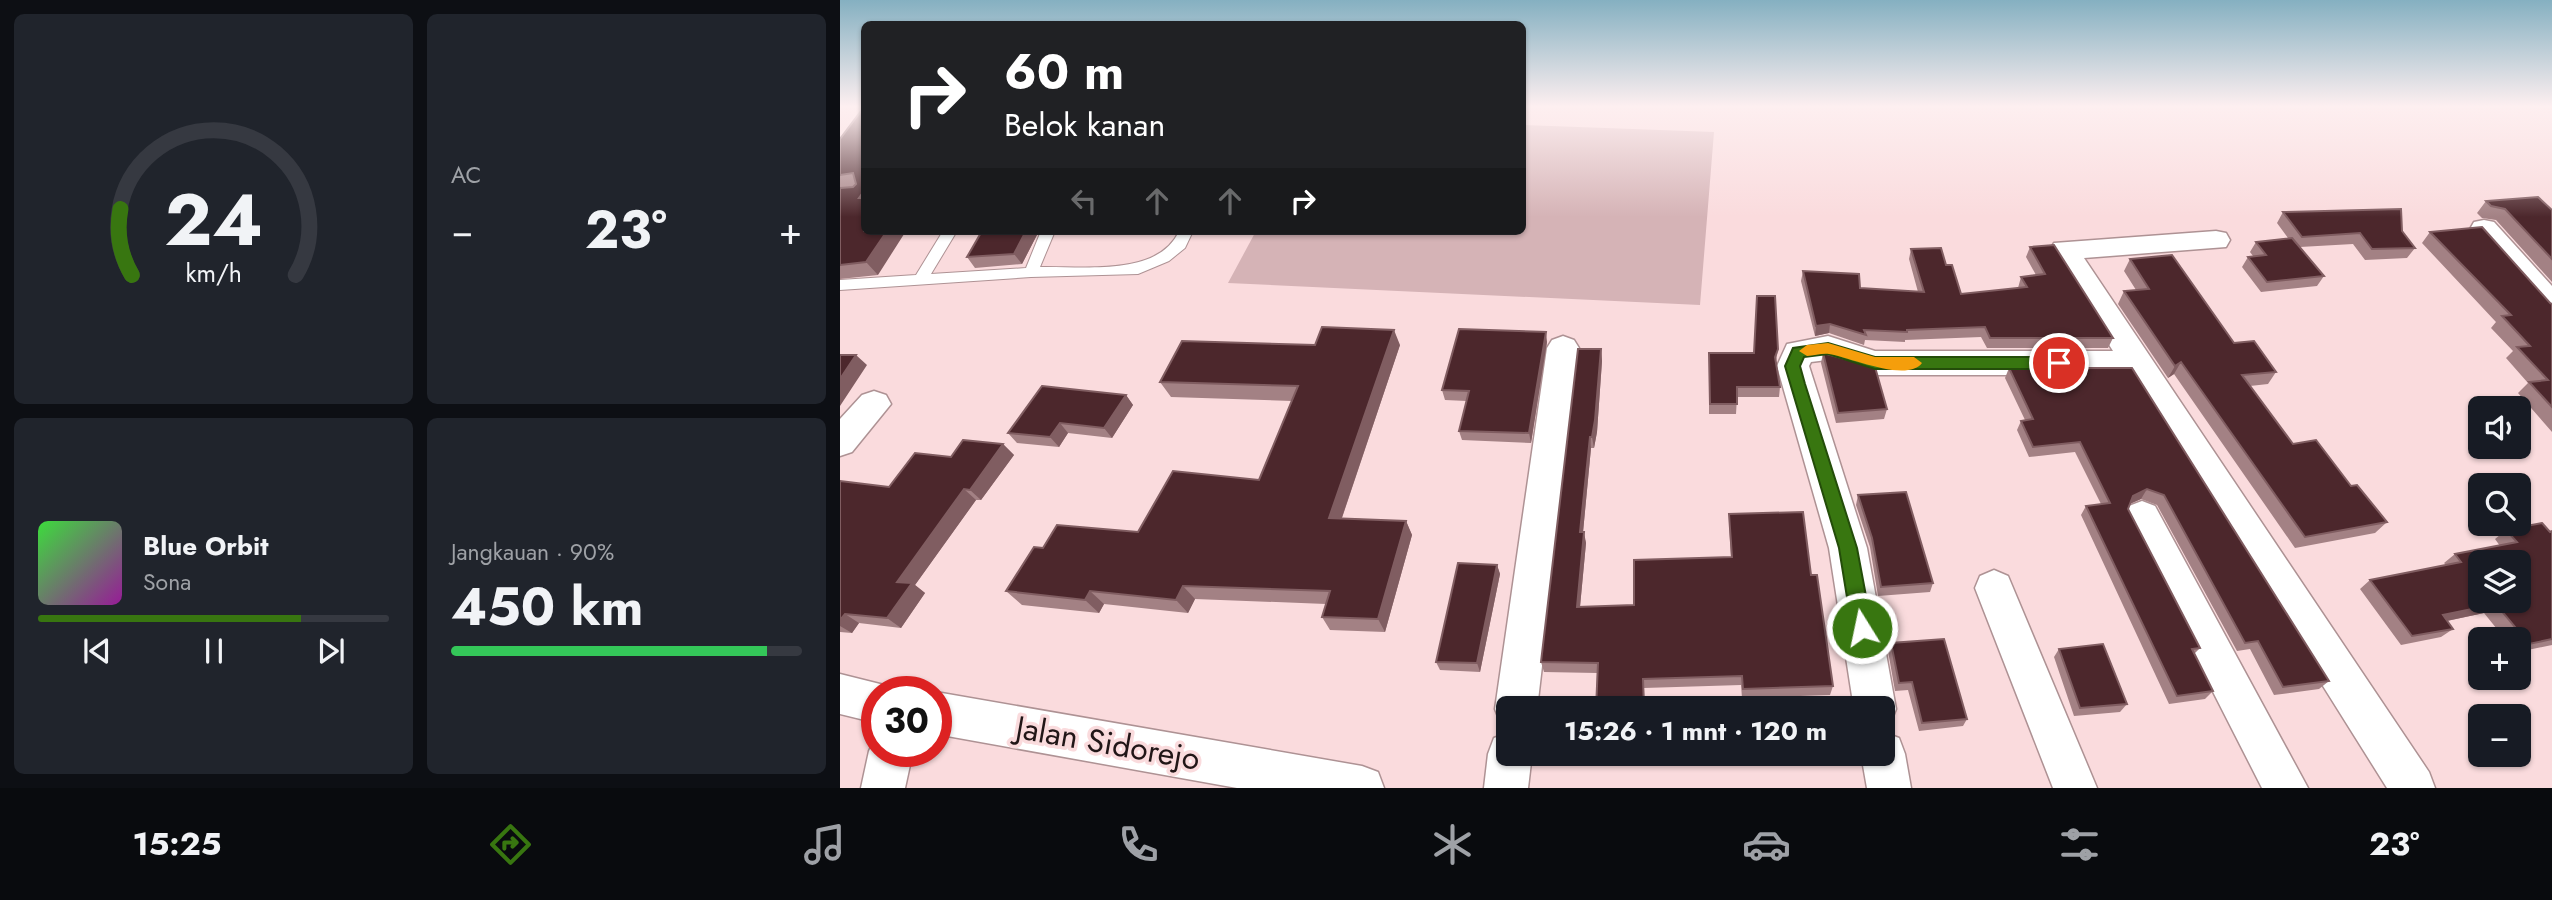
<!DOCTYPE html>
<html lang="id">
<meta charset="utf-8">
<style>
body{margin:0;font-family:Jost,sans-serif;background:#20242c;color:#f1f3f6;height:100vh;display:flex;flex-direction:column;font-size:26px;white-space:nowrap}
*{box-sizing:border-box;margin:0}
p{font-size:23px;color:#9ea1a6}
.icon{flex:none;width:38px;height:38px;fill:none;stroke:currentColor;stroke-width:2;stroke-linecap:round;stroke-linejoin:round}
.map{position:relative;flex:1;overflow:hidden}
.panel{display:flex;flex-direction:column;gap:14px;padding:14px;background:#0d0f14;width:840px}
.panel>*{flex:none}
.banner{position:absolute;left:21px;top:21px;width:665px;height:214px;border-radius:10px;box-shadow:0 2px 5px #0004;background:#202124;color:#fff;overflow:hidden}
.fabs{position:absolute;left:1628px;top:396px;display:grid;gap:14px}
.fabs a{display:grid;place-items:center;width:63px;height:63px;border-radius:10px;background:#171b24;box-shadow:0 2px 5px #0004;font-size:35px}
.speed{position:absolute;left:21px;top:676px;display:flex;gap:14px;font-size:35px;font-weight:700;text-align:center}
.speed>*{display:grid;place-content:center;width:91px;height:91px;border-radius:50%;background:#171b24;box-shadow:0 2px 5px #0004;line-height:1}
.speed .limit{border:10px solid #d22;background:#fff;color:#111}
.pin{position:absolute;display:grid;place-items:center;width:60px;height:60px;color:#fff;margin:-30px;border:4px solid #fff;border-radius:50%;box-shadow:0 2px 7px #0007}
.me{position:absolute;width:77px;margin:-38px;rotate:350deg;stroke-linejoin:round;filter:drop-shadow(0 0 5px #0008)}
.turn{display:flex;align-items:center;gap:24px;height:147px;padding:0 28px;font-size:32px}
.turn .icon{width:91px;height:91px;stroke-width:2.5}
.turn b{display:block;font-size:49px;line-height:60px}
.lanes{display:flex;align-items:center;height:66px;padding:0 28px;background:#0003;justify-content:center;gap:35px;direction:ltr}
.lanes .off{opacity:.35}
.big{font-size:52px;font-weight:700;line-height:1.1}
.panel .widget{flex:1;display:flex;flex-direction:column;justify-content:center;gap:10px;min-width:0;padding:0 24px;border-radius:10px;background:#20242c}
.panel .dial{align-items:center;gap:0}
.dial svg{height:182px;overflow:visible;fill:none;stroke:#363941;stroke-width:7;stroke-linecap:round;text-anchor:middle}
.dial text{fill:#f1f3f6;stroke:none}
.song{display:flex;align-items:center;gap:21px}
.cover{width:84px;height:84px;border-radius:10px;background:linear-gradient(135deg,hsl(120 70% 55%),hsl(300 70% 35%))}
.played{height:7px;border-radius:4px;background:linear-gradient(90deg,#387610 75%,#363941 75%)}
.keys{display:flex;justify-content:space-around;direction:ltr}
.heat{display:flex;justify-content:space-between;align-items:center;font-size:38px;direction:ltr}
.charge{height:10px;border-radius:5px;background:linear-gradient(90deg,#34c759 90%,#363941 0)}
.panel .tiles{flex:1;display:grid;gap:14px;grid-template-columns:repeat(2,1fr)}
.trip{position:absolute;left:656px;top:696px;width:399px;height:70px;border-radius:10px;background:#171b24;box-shadow:0 2px 5px #0004;font-weight:700;line-height:70px;text-align:center}
.dock{display:flex;height:112px;justify-content:space-around;align-items:center;background:#090b0e;color:#9ea1a6}
.dock .icon{width:49px;height:49px}
.dock .active{color:#387610}
.dock b{font-size:32px;color:#f1f3f6}
main{display:flex;flex:1;min-height:0}
.map>svg:first-child{display:block}
</style>
<main>
<section class="panel">
<div class="tiles">
<div class="widget dial"><svg viewBox="0 0 100 80">
<path d="M14 69A42 42 0 1 1 86 69"/>
<path d="M14 69A42 42 0 0 1 9 40" stroke="#387610"/>
<text x="50" y="56" font-size="32" font-weight="700">24</text>
<text x="50" y="72" font-size="11">km/h</text>
</svg></div>
<div class="widget"><p>AC</p>
<div class="heat"><a>−</a><b class="big">23°</b><a>+</a></div>
</div>
<div class="widget">
<div class="song"><i class="cover"></i><div><b>Blue Orbit</b><p>Sona</p></div></div>
<div class="played"></div>
<div class="keys"><svg class="icon" aria-label="previous" viewBox="0 0 24 24"><path d="M18 5L8 12l10 7zM5 5v14"/></svg><svg class="icon" aria-label="pause" viewBox="0 0 24 24"><path d="M8 5v14M16 5v14"/></svg><svg class="icon" aria-label="next" viewBox="0 0 24 24"><path d="M6 5l10 7-10 7zM19 5v14"/></svg></div>
</div>
<div class="widget"><p>Jangkauan · 90%</p><b class="big">450 km</b><div class="charge"></div></div>
</div>
</section>
<div class="map">
<svg width="1712" height="788" viewBox="0 0 1712 788">
<rect width="100%" height="100%" fill="#fadbdd"/>
<path fill="#d5b3b6" d="M683 125 874 132 860 305 388 283 416 231H682Z"/>
<g fill="none" stroke-linecap="round" stroke-linejoin="round">
<g stroke="#ae9294" stroke-width="2">
<path id="service" d="M103 231H117L91 274 186 268 201 231H215L200 267C242 266 319 277 339 231H353L345 248 329 261 298 274 191 277 0 290V280L76 275Z"/>
</g>
<g stroke="#ae9294" stroke-width="3">
<path id="minor" d="M1644 220 1654 222 1712 286V316L1701 313 1634 236 1630 229 1634 222Z
M1376 231 1386 233 1390 240 1386 247 1244 258 1589 772 1595 788H1547L1288 375H1035L987 360 971 362 969 366 1027 548 1056 709 1050 724 1043 727V709H1014L989 548 937 366 947 344 988 336 1035 351H1273L1210 250 1214 243Z
M723 336 734 340 739 348 697 709H668V727L661 724 655 709 707 348 712 340Z
M34 391 46 395 51 404 12 452 0 456V419L22 395Z
M1302 501 1315 506 1468 788H1422L1284 517 1289 506Z
M1154 570 1168 576 1257 788H1213L1135 588 1140 576Z
M0 674 52 687 54 691H37V723L0 714Z
M96 692 522 766 538 772 544 788H397L96 734Z
M1043 732 1059 738 1065 754 1071 788H1027L1021 754H1043Z
M668 733V754H692L688 788H644L648 754 654 738Z
M37 735V751H73L65 788H21L29 751Z"/>
</g>
<use href="#service" fill="#fff" fill-rule="evenodd"/>
<use href="#minor" fill="#fff" fill-rule="evenodd"/>
</g>
<path fill="#a38184" d="M24 107 38 275 0 279V139Z
M1646 201 1712 210V282L1656 220 1642 218 1637 213Z
M1443 212 1562 231 1575 248 1567 258 1525 260 1513 244 1460 247 1484 276 1477 286 1421 292 1402 267 1408 257 1413 256 1410 252 1416 242 1448 238 1437 223Z
M199 231 182 264 135 268 127 257Z
M1590 232 1712 304V432L1678 393 1688 383 1666 358 1673 351 1651 328 1656 322 1582 243Z
M1190 247 1273 338 1268 348H1147L1141 337 1065 340V342L1025 340 1024 345 989 333 975 336 961 281 963 271 1020 288 1078 292 1069 259 1071 249 1106 265 1121 294 1178 288 1181 277 1196 275 1186 257Z
M1290 259 1394 343 1436 372 1428 384 1410 386 1453 444 1511 486 1547 522 1535 533 1455 548 1334 374 1328 378 1278 304 1284 291 1296 290 1284 271Z
M707 342 691 443 622 440 619 431 627 401 605 400 602 390Z
M475 345H560L502 518 566 521 572 535 545 632 490 630 482 617 486 604 355 599 348 613 264 604 259 613 182 605 166 591 203 548 298 532 419 480 452 401 331 397 320 382Z
M761 349 762 361 757 432 754 448H751L743 532 746 543 740 607 794 605 891 557 889 525V514L971 575 993 686 990 695 902 698 901 685 804 688 805 709H756L757 673 704 672 701 662Z
M938 349 936 362 940 387 939 397H897L896 414H869V353H914Z
M983 353 1047 409 1044 419 996 423 981 363Z
M1169 368H1292L1489 681 1479 689 1434 695 1410 649 1397 651 1317 505 1301 499 1290 504 1288 509 1360 648 1354 654 1373 691 1365 699 1329 704 1241 515 1246 506 1261 504 1235 452 1189 457 1177 430 1181 421 1185 420 1165 378Z
M286 395 293 405 272 438 228 433 219 447 177 443 168 433Z
M163 444 174 455 141 500H136L75 585 85 593 61 628 19 623 12 633 0 632V481L49 487 111 457Z
M1018 495 1093 583 1090 592 1038 596 1030 547 1016 505Z
M1666 530 1712 531V645L1678 652V639H1665L1644 613 1607 621 1613 629 1601 637 1561 645 1520 589 1530 580 1606 565 1604 563 1615 554 1660 546 1655 539Z
M657 565 660 574 640 672 600 670 596 662Z
M1051 643 1127 719 1123 726 1079 731 1068 690 1055 691 1048 651Z
M1219 649 1287 704 1280 712 1234 716 1214 657Z"/>
<path fill="#805d61" d="M47 231H66L38 275 26 262Z
M186 231H199L182 264 174 254Z
M990 324 989 333 975 336 976 326Z
M554 330 560 345 497 532 489 518Z
M706 332 707 342 691 443 689 433Z
M761 349 762 361 757 432 754 448 752 437Z
M16 355 27 365 0 406V379Z
M1341 362 1334 374 1328 378 1335 366Z
M286 395 293 405 272 438 264 428Z
M220 423 228 433 219 447 210 437Z
M750 437 751 448 742 543 740 532Z
M163 444 174 455 141 500 130 490Z
M124 489 136 500 75 585 85 593 61 628 47 618 57 582Z
M1307 489 1301 499 1287 505 1293 496Z
M566 521 572 535 545 632 538 619Z
M744 532 746 543 739 617 737 607Z
M657 565 660 574 640 672 637 663Z
M343 586 355 599 348 613 336 600Z
M250 591 264 604 259 613 245 600Z
M1656 604 1644 613 1592 624 1603 615Z
M5 614 19 623 12 633 0 626V620Z"/>
<path fill="#4c272c" stroke="#805d61" stroke-width="2" fill-rule="evenodd" d="M24 107V191L19 198H24V231H47L26 262 0 265V188L13 187 16 184 13 173 0 175V139Z
M1698 197 1712 210V259L1665 209 1651 206 1646 201Z
M1561 209 1562 231 1575 248 1532 249 1520 233 1462 237 1443 212Z
M1642 227 1710 303 1712 304V407L1689 382 1708 380 1677 347 1690 346 1662 316 1671 315 1590 232Z
M142 231H186L174 254 127 257Z
M1452 238 1484 276 1427 282 1408 257 1426 255 1416 242Z
M1214 245 1273 338H1150L1145 327 1067 330V332L1024 330 1026 335 990 324 976 326 963 271 1019 274 1020 288 1084 292 1071 249 1101 248 1106 265H1112L1121 294 1187 287 1181 277 1205 274 1190 247Z
M1332 255 1394 343 1414 341 1436 372 1402 375 1453 444 1476 440 1511 486 1517 485 1547 522 1465 537 1341 362 1335 366 1284 291 1309 289 1290 259Z
M917 296H935L938 349 935 357 940 387H897V404H870L869 353H914Z
M482 327 554 330 489 518 566 521 538 619 482 617 490 591 343 586 336 600 250 591 245 600 166 591 194 547 203 548 217 525 298 532 333 471 419 480 458 386 320 382 342 341 475 345Z
M619 329 706 332 689 433 619 431 629 391 602 390Z
M738 349H761L755 420 752 437H750L740 532H744L737 607 794 605V560L892 557 889 514 963 512 971 575H977L993 686 903 689 902 676 803 679 804 709H756L758 663 701 662Z
M983 353 1035 367 1047 409 998 413Z
M0 355H16L0 379Z
M1169 368H1292L1489 681 1443 687 1418 641 1405 643 1324 495 1307 489 1293 496 1288 509 1360 648 1352 649 1373 691 1337 696 1246 506 1270 503 1240 442 1193 447 1181 421 1193 419Z
M202 386 286 395 264 428 220 423 210 437 168 433Z
M123 440 163 444 130 490 124 489 57 582 72 583 47 618 5 614 0 620V481L49 487 75 453 111 457Z
M1066 492 1093 583 1041 587 1032 538 1018 495Z
M1702 523 1710 532 1712 531V639L1689 644 1656 604 1603 615 1613 629 1572 636 1530 580 1621 562 1615 554 1677 542 1666 530ZM1640 562H1678V600H1640Z
M618 563 657 565 637 663 596 662Z
M1104 639 1127 719 1082 723 1072 682 1059 683 1051 643Z
M1263 644 1287 704 1240 708 1219 649Z"/>
<linearGradient id="sky" x2="0" y2="1"><stop stop-color="#85b0c1"/><stop offset="0.49" stop-color="#fdeff0"/><stop offset="1" stop-color="#fdeff0" stop-opacity="0"/></linearGradient>
<rect width="1712" height="217" fill="url(#sky)"/>
<path fill="#387610" stroke="#244d0a" stroke-width="2" d="M988 343 1035 357H1219L1227 363 1219 369H1035L988 354 964 357 960 366 965 384 1017 548 1032 628 1029 635 1022 637 1015 635 1012 628 999 548 945 366 953 348Z"/>
<path fill="#f59e0b" d="M988 343 1035 357H1074L1082 363C1067 383 1009 357 989 354 982 353 974 356 967 356L959 351 967 345Z"/>
<g text-anchor="middle" dominant-baseline="central" stroke-width="7" stroke-linejoin="round" paint-order="stroke">
<g font-size="32" fill="#211617" stroke="#fadbdd">
<text transform="translate(268 743) rotate(10)">Jalan Sidorejo</text>
</g>
</g>
</svg>
<div class="fabs">
<a><svg class="icon" aria-label="sound" viewBox="0 0 24 24"><path d="M4 9h4l5-4v14l-5-4H4zM17 9q2 3 0 6"/></svg></a>
<a><svg class="icon" aria-label="search" viewBox="0 0 24 24"><circle cx="10" cy="10" r="6"/><path d="M15 15l6 6"/></svg></a>
<a><svg class="icon" aria-label="layers" viewBox="0 0 24 24"><path d="M12 4l9 5-9 5-9-5zM3 14l9 5 9-5"/></svg></a>
<a>+</a>
<a>−</a>
</div>
<div class="speed"><div class="limit">30</div></div>
<div class="pin" style="left:1219px;top:363px;background:#d93025"><svg class="icon" aria-label="arrive" viewBox="0 0 24 24"><path d="M6 21V4h12l-3 4 3 4H6"/></svg></div>
<svg class="me" style="left:1022px;top:628px" viewBox="-20 -20 40 40"><circle r="17" fill="#387610" stroke="#fff" stroke-width="3"/><path d="M0-11L8 9 0 5-8 9z" fill="#fff"/></svg>
<div class="trip">15:26 · 1 mnt · 120 m</div>
<div class="banner">
<div class="turn"><svg class="icon" aria-label="right" viewBox="0 0 24 24"><path d="M7 20v-9h11M14 6l5 5-5 5"/></svg><div><b>60 m</b>Belok kanan</div></div>
<div class="lanes"><svg class="icon off" aria-label="left" viewBox="0 0 24 24"><path d="M17 20v-9H6M10 6l-5 5 5 5"/></svg><svg class="icon off" aria-label="ahead" viewBox="0 0 24 24"><path d="M12 20V5M6 11l6-6 6 6"/></svg><svg class="icon off" aria-label="ahead" viewBox="0 0 24 24"><path d="M12 20V5M6 11l6-6 6 6"/></svg><svg class="icon" aria-label="right" viewBox="0 0 24 24"><path d="M7 20v-9h11M14 6l5 5-5 5"/></svg></div>
</div>
</div>
</main>
<nav class="dock">
<b>15:25</b>
<svg class="icon active" aria-label="directions" viewBox="0 0 24 24"><path d="M12 3l9 9-9 9-9-9zM9 14v-3h6M13 9l2 2-2 2"/></svg>
<svg class="icon" aria-label="music" viewBox="0 0 24 24"><path d="M9 18V5l10-2v13"/><circle cx="6" cy="18" r="3"/><circle cx="16" cy="16" r="3"/></svg>
<svg class="icon" aria-label="phone" viewBox="0 0 24 24"><path d="M5 4h4l2 5-3 2q2 4 5 5l2-3 5 2v4C11 20 4 13 5 4z"/></svg>
<svg class="icon" aria-label="climate" viewBox="0 0 24 24"><path d="M12 3v18M4 7l16 10M4 17L20 7"/></svg>
<svg class="icon" aria-label="car" viewBox="0 0 24 24"><path d="M5 17H2v-5l4-1 3-4h7l3 4 3 1v5h-3M9 17h6M6 11h13"/><circle cx="7" cy="17" r="2"/><circle cx="17" cy="17" r="2"/></svg>
<svg class="icon" aria-label="filters" viewBox="0 0 24 24"><path d="M4 7h16M4 17h16"/><circle cx="9" cy="7" r="2"/><circle cx="15" cy="17" r="2"/></svg>
<b>23°</b>
</nav>
